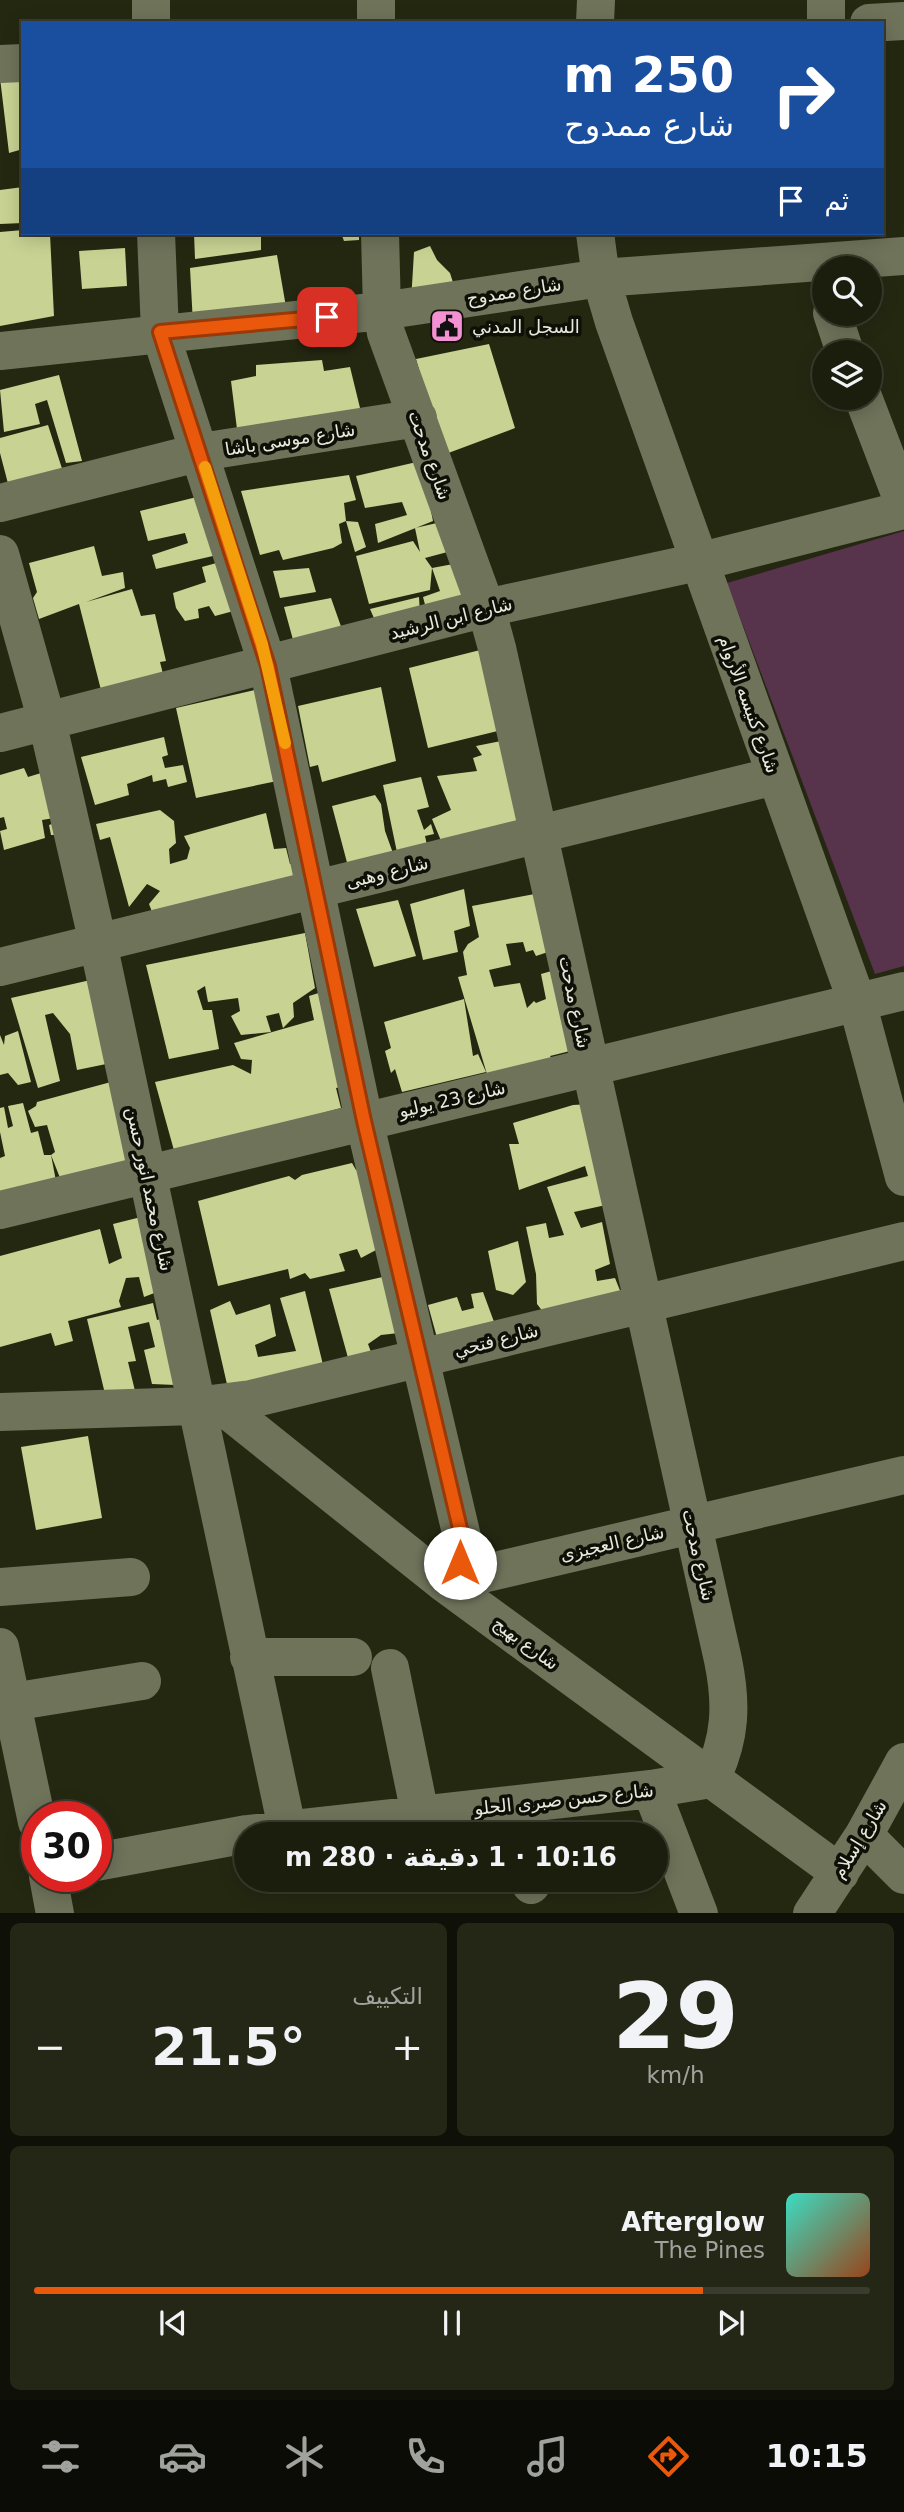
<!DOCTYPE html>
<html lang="ar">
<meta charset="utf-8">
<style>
body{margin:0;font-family:"DejaVu Sans",Vazirmatn,sans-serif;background:#252716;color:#f1f3f6;direction:rtl;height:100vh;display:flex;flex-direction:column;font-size:26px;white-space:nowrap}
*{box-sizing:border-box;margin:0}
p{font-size:23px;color:#a0a29d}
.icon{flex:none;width:38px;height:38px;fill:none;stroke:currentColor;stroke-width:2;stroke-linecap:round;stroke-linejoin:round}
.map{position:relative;height:1913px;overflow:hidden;direction:ltr}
.sheet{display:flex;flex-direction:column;gap:10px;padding:10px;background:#0f1007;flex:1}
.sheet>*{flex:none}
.guide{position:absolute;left:21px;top:21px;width:863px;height:214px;border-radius:0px;box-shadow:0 4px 18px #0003,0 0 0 2px #3a3c2e;direction:rtl;background:#1a4fa0;color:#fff;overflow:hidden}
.fabs{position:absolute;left:812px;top:256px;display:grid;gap:14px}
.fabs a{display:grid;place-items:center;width:70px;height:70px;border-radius:50%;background:#1c1e0d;box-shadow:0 4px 18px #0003,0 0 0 2px #3a3c2e;font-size:35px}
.speed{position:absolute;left:21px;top:1801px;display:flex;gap:14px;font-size:35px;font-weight:700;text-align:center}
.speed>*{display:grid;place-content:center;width:91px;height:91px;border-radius:50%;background:#1c1e0d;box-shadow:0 4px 18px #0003,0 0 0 2px #3a3c2e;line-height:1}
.speed .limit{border:10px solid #d22;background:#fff;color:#111}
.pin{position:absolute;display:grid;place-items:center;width:60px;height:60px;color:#fff;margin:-30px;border-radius:14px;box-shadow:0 4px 10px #0006}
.me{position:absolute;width:77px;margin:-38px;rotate:0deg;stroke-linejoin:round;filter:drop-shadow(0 0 5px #0008)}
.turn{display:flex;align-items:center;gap:24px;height:147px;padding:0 35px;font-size:32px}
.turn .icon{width:91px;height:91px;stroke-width:2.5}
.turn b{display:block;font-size:49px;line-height:60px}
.then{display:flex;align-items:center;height:66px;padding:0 35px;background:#0003;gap:14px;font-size:26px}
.big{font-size:52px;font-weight:700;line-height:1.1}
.sheet .card{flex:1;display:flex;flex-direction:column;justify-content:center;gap:10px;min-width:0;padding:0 24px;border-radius:10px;background:#252716}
.sheet .dial{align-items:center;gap:0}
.dial b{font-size:91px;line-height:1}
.song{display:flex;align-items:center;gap:21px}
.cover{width:84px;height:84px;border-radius:10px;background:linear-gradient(135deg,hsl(170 70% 55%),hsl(20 70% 35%))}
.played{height:7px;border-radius:4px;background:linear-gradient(90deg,#ea580c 80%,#3a3c2e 80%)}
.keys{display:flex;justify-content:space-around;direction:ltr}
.heat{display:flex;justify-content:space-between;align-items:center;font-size:38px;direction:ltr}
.sheet .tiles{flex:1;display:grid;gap:10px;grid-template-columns:1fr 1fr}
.card:last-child{grid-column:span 2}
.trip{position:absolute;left:234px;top:1822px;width:434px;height:70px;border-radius:35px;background:#1c1e0d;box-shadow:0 4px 18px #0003,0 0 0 2px #3a3c2e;font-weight:700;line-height:70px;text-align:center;direction:rtl}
.tabs{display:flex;height:112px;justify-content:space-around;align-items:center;background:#0b0c05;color:#a0a29d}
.tabs .icon{width:49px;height:49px}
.tabs .selected{color:#ea580c}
.tabs b{font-size:32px;color:#f1f3f6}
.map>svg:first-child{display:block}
</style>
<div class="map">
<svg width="904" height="1914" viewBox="0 0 904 1914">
<rect width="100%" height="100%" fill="#252811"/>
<path fill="#58334c" d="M904 531V966L875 974 727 583Z"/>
<path fill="#c8d292" d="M23 71V149L9 153 0 78Z
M23 187V223L0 224V190Z
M23 230V233H36V236L50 234 54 316 0 326V232Z
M194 233H261V250L195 259Z
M341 233H359V240L344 241Z
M430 246 437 260 450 273 457 295 411 302 414 252Z
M125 248 127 286 82 289 79 251Z
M277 255 286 307 193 324 190 268Z
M489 344 515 428 443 455 416 359Z
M322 360 324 371 350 367 361 412 237 429 231 381 256 376V365Z
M59 375 82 461 66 463 47 400 35 404 40 424 4 432 0 390Z
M48 425 66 481 11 495 0 453V438Z
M421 461 433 521 378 543 375 524 407 515 402 502 365 508 356 476Z
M349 475 356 500 344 503 346 521 339 524 342 543 333 548 283 560 279 550 260 555 241 491Z
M209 494 226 553 156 569 152 555 188 543 185 533 148 541 140 511Z
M459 518 470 546 425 558 432 568 464 562 479 602 428 616 423 597 440 591 432 568 430 590 369 604 356 556 413 541 420 552 415 528Z
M346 521 358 522 366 547 355 552Z
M94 546 102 576 123 572 125 588 86 602 132 589 141 616 155 614 166 661 160 662 163 674 101 690 79 604 39 619 33 598 37 592 29 563Z
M220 562 241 609 215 616 209 606 198 609 199 618 185 621 176 608 173 593 206 582 202 567Z
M309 568 316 592 280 598 273 571Z
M419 597 420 614 377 625 370 609Z
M331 598 344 635 295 647 284 607Z
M492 647 514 727 428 748 409 668Z
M381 687 396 761 322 782 318 765 310 767 298 706Z
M259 689 282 780 196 798 176 708Z
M164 737 168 755 162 757 165 768 183 765 187 782 168 787 166 779 153 782 152 775 127 784 129 795 95 805 81 757Z
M501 741 535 821 444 848 432 819 451 810 437 776 477 771 473 758 482 755 476 746Z
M24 768 28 777 41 773 59 835H51L49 825 55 823 54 818 42 820 45 838 4 850 0 831 7 829 4 817 0 818V775Z
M421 777 429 807 417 810 424 830 431 824 434 834 425 836 429 854 399 862 383 785Z
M375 795 381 804 385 831 394 856 349 870 332 806Z
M160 810 174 821 176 843 169 849 170 864 187 859 190 848 184 836 266 813 274 849 286 848 290 864H296L302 887 154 917 149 904 160 891 147 884 129 907 110 837 100 840 96 824Z
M464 889 470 926 454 931 458 952 423 960 410 904Z
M540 893 554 950 536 956 533 950 526 952 523 942 506 944 511 965 489 970 494 987 520 983 527 1008 534 1001 536 1003 546 999 541 974 555 970 574 1050 550 1056 554 1063 489 1081 458 977 467 975 463 952 468 944 479 937 472 906Z
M398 900 416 956 374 967 356 909Z
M305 933 315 988 293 1003 294 1017 283 1028 279 1013 266 1016 271 1032 241 1035 231 1016 240 1011 238 998 208 1002 205 986 197 991 203 1010H212L219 1049 169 1059 146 965Z
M95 979 116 1062 77 1070 70 1034 53 1013 45 1015 60 1081 38 1088 11 998Z
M322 992 345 1086 336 1088 341 1108 175 1154 155 1082 233 1065 251 1074 252 1060 241 1059 234 1043 314 1020 309 996Z
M464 999 473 1056 478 1054 486 1072 402 1092 395 1069 391 1073 385 1051 391 1048 384 1022Z
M18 1031 31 1082 18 1085 8 1073 0 1075V1035L4 1045 5 1036Z
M122 1079 140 1166 64 1188 51 1155 56 1181 0 1193V1158L5 1156 0 1132V1108L4 1107 8 1128 13 1126 8 1106 23 1103 31 1133 38 1131 44 1155H51L55 1152 47 1125 35 1127 28 1111 36 1106 37 1102Z
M590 1104 606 1205 574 1212 581 1228 602 1222 610 1264 595 1270 597 1281 615 1278 623 1298 547 1317 537 1304 536 1274 526 1227 546 1223 549 1238 564 1235 547 1187 588 1176 585 1166 519 1190 509 1144H519L513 1123 573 1105Z
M352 1163 356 1170 370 1167 376 1250 361 1258 357 1249 339 1254 345 1271 310 1279 305 1273 290 1279 288 1269 218 1286 198 1201 289 1176 295 1180 302 1175Z
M141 1217 162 1290 144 1297 139 1277 126 1278 119 1301 121 1307 68 1321 73 1341 55 1346 51 1333 0 1347V1256L100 1229 109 1264 122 1258 113 1224Z
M518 1241 526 1282 513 1295 496 1290 488 1251Z
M396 1274 408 1332 381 1335 368 1344 374 1360 350 1365 329 1289Z
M305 1291 325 1373 229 1393 210 1310 230 1301 236 1315 270 1304 276 1336 255 1345 258 1357 296 1351 280 1298Z
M483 1292 497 1330 439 1345 428 1305 457 1297 462 1311 474 1308 471 1294Z
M153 1303 157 1320 182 1313 199 1386 152 1384 144 1350 155 1347 149 1322 128 1327 136 1361 128 1362 135 1391 106 1398 87 1319Z
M88 1436 102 1518 36 1530 21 1447Z"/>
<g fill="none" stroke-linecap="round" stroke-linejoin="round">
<path stroke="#6f735a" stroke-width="38" d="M376 0V23
M151 23V0
M595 23 596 0
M826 23V0
M869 23 904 21
M0 64 23 63
M156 233 160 332 268 666 364 1120 462 1537 460 1563 444 1583
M595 233 601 278 614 322 857 1002 904 1177
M832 313 845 352
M0 351 382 311 601 278 904 256
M863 397 904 504
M0 503 201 452 418 418
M0 554 47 721 98 943 287 1828
M0 733 486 608 698 562 904 510
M0 967 775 776
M0 1210 904 991
M220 1404 444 1583 840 1873
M0 1412 195 1406 251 1399 904 1241
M444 1583 904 1475
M0 1587 131 1577
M0 1647 37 1822
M249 1657H353
M390 1668 420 1814
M12 1702 142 1681
M651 1789 699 1914
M249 1834 651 1789 711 1779C731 1738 732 1704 723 1660L497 648 486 608 386 333 382 311 380 233
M864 1835 904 1875
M96 1862 247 1834
M48 1876 55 1914
M530 1880 531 1885
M812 1914 864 1835 904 1762"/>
</g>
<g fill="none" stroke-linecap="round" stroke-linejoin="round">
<g stroke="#983908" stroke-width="18">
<path id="route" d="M327 317 160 332 268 666 364 1121 462 1537 460 1563"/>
</g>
<use href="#route" stroke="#ea580c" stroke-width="12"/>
<path stroke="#f59e0b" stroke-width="12" d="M205 467 262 644 285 743"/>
</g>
<defs>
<g id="civic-square" transform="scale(1.75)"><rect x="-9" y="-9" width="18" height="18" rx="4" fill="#f491d3" stroke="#0e0f06"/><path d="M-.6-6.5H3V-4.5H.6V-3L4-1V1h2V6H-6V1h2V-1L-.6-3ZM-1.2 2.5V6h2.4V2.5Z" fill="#111"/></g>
</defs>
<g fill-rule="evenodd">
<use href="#civic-square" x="447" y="326"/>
</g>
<g text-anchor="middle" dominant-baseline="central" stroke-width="7" stroke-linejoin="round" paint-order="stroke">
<g font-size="18" fill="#e6e9db" stroke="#0e0f06">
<text transform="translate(514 291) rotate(-9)">شارع ممدوح</text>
<text transform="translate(290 439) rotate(-9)">شارع موسى باشا</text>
<text transform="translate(430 455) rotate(70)">شارع مدحت</text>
<text transform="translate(451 618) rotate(-14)">شارع ابن الرشيد</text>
<text transform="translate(749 704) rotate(70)">شارع كنيسه الأروام</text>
<text transform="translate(387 872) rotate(-14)">شارع وهبى</text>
<text transform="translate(575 1002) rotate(78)">شارع مدحت</text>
<text transform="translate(452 1099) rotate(-13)">شارع 23 يوليو</text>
<text transform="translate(150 1189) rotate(78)">شارع محمد انور حسن</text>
<text transform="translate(496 1340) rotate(-14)">شارع فتحي</text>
<text transform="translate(612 1543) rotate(-13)">شارع العجيزى</text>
<text transform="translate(699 1555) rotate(77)">شارع مدحت</text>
<text transform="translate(526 1643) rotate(36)">شارع بهيج</text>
<text transform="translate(564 1799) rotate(-6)">شارع حسن صبرى الحلو</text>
<text transform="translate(859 1839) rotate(-59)">شارع إسلام</text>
</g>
<g font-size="18" fill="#e6e9db" stroke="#0e0f06" text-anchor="start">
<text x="472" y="326">السجل المدني</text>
</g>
</g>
</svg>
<div class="fabs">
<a><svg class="icon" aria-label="search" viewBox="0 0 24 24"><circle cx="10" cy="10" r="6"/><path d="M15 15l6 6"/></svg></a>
<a><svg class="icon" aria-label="layers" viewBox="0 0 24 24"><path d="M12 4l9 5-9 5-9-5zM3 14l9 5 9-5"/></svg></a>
</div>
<div class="speed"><div class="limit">30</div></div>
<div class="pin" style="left:327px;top:317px;background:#d93025"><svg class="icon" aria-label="arrive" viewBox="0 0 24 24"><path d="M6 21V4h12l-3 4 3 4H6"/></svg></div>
<svg class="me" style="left:460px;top:1563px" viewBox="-20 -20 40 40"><circle r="19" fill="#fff"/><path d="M0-13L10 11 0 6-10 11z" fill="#ea580c"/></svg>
<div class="trip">10:16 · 1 دقيقة · 280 m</div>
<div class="guide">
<div class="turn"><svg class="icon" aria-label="right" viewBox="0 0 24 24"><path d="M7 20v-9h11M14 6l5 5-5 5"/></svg><div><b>250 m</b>شارع ممدوح</div></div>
<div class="then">ثم<svg class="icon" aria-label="arrive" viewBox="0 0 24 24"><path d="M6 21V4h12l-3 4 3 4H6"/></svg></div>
</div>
</div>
<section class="sheet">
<div class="tiles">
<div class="card dial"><b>29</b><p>km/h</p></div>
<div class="card"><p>التكييف</p>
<div class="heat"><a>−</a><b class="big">21.5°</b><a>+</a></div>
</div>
<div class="card">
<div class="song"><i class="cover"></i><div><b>Afterglow</b><p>The Pines</p></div></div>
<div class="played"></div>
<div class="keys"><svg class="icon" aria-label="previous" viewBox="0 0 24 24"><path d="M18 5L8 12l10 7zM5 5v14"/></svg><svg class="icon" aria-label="pause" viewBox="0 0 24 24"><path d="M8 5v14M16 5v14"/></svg><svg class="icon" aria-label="next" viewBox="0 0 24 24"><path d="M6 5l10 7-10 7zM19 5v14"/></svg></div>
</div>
</div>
</section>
<nav class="tabs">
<b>10:15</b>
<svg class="icon selected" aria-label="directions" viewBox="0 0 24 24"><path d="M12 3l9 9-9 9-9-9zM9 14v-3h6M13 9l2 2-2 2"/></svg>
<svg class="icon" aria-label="music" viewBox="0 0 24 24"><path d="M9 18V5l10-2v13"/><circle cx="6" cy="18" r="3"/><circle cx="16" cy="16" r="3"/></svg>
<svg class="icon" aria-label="phone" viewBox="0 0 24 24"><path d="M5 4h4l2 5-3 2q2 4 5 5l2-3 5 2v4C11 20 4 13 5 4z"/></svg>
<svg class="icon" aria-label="climate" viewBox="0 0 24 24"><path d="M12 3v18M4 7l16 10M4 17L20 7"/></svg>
<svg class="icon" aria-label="car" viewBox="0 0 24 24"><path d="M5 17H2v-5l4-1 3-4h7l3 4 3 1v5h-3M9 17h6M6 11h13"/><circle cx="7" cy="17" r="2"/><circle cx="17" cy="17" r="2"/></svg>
<svg class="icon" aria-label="filters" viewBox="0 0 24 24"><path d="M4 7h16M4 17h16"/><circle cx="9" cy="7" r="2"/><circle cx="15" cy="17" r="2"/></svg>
</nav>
